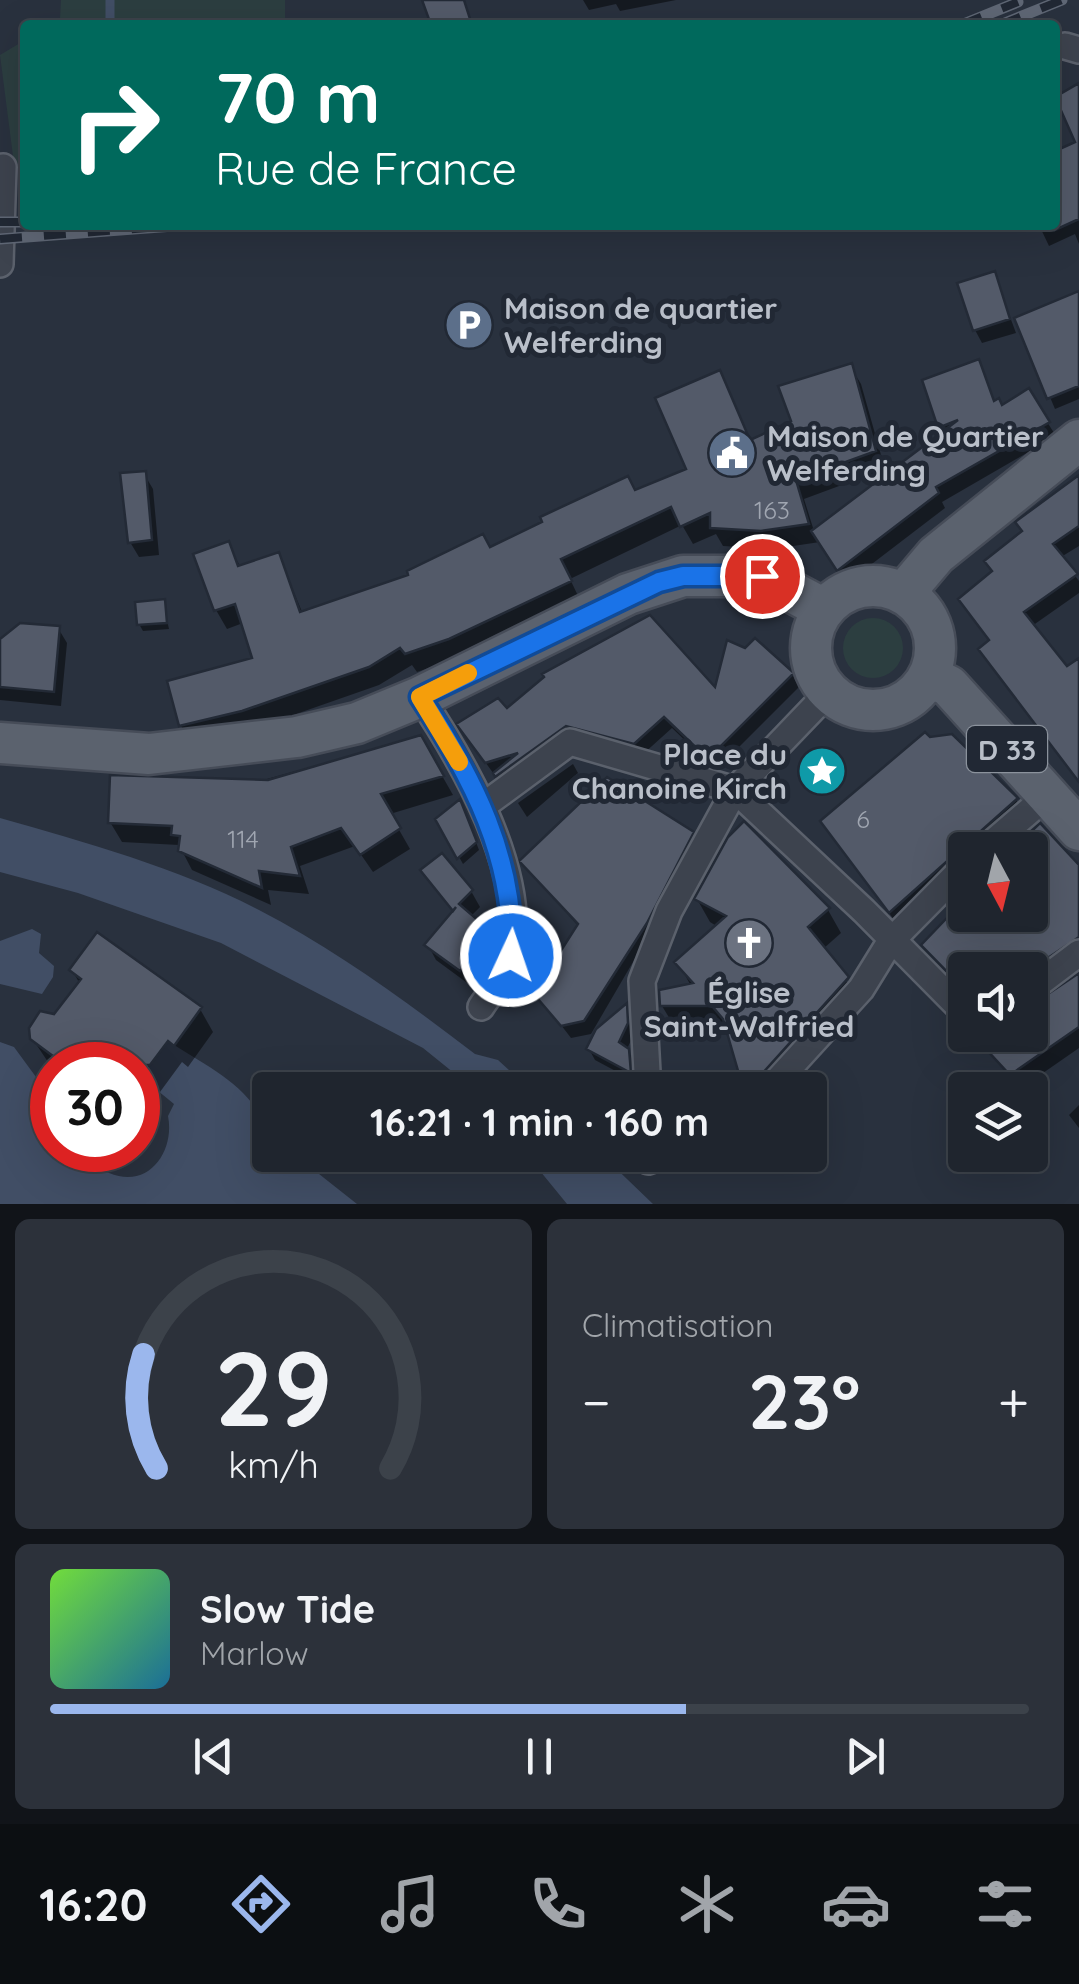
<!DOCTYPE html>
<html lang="fr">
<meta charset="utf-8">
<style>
body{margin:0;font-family:Quicksand,sans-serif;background:#2c313a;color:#f1f3f6;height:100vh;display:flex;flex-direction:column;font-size:38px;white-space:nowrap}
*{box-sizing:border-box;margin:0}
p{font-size:32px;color:#a1a5aa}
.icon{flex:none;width:55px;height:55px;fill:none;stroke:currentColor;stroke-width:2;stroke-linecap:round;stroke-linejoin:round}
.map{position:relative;height:1204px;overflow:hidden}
.sheet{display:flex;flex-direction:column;gap:15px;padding:15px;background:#111419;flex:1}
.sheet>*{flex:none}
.guide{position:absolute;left:20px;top:20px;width:1040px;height:210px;border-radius:10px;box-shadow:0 10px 40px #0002,0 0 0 2px #3c424a;background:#00695c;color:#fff;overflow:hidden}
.needle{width:65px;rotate:173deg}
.tools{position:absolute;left:948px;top:832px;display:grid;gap:20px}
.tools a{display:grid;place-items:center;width:100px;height:100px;border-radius:10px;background:#1f252e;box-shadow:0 10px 40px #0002,0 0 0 2px #3c424a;font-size:50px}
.speed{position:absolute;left:30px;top:1042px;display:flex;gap:20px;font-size:50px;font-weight:700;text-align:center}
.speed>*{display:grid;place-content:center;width:130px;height:130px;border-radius:50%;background:#1f252e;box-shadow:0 10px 40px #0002,0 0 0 2px #3c424a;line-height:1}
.speed .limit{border:15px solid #d22;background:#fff;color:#111}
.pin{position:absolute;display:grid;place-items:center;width:85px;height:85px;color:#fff;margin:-42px;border:5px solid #fff;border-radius:50%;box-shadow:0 2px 10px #0007}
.me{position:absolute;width:110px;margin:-55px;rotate:3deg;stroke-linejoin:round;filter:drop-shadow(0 0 8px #0008)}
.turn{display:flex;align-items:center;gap:35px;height:210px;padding:0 30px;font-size:45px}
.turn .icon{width:130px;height:130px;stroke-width:2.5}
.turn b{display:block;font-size:70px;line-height:85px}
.big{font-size:75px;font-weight:700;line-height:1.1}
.sheet .card{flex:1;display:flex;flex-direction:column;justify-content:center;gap:15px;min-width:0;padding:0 35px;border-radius:15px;background:#2c313a}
.sheet .dial{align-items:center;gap:0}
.dial svg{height:260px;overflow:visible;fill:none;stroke:#3c424a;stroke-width:7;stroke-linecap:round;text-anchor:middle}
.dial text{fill:#f1f3f6;stroke:none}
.song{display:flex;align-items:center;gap:30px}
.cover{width:120px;height:120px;border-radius:15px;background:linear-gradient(135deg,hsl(100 70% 55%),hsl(200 70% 35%))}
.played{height:10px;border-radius:5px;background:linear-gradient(90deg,#9bb7ed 65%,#3c424a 65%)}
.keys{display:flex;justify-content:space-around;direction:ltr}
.heat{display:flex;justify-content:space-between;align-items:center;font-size:55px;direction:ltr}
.sheet .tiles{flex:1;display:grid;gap:15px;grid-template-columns:1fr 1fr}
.card:last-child{grid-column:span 2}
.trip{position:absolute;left:252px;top:1072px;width:575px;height:100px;border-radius:10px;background:#1f252e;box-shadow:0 10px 40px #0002,0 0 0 2px #3c424a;font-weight:700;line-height:100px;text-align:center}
.dock{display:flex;height:160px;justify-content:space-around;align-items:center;background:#0c0f12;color:#a1a5aa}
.dock .icon{width:70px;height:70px}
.dock .on{color:#9bb7ed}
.dock b{font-size:45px;color:#f1f3f6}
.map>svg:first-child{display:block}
</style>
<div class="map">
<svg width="1079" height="1204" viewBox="0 0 1079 1204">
<rect width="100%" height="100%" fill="#29313e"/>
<path fill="#2c3e40" d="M61 0H285V25H50L60 19Z
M25 40V161L14 164 0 55Z
M843 648a30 30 0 1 1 60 0a30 30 0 1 1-60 0Z"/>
<path fill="#414e65" d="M0 818C85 842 181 869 259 910 336 950 407 1002 475 1054L498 1060 531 1090H475L423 1048 221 943 78 893 0 872Z
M32 929 41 934 39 953 54 966 53 977 42 994 0 984V941Z
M168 1041C212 1070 270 1094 270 1155H295L357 1204H0V1042L14 1047 36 1077 37 1103 52 1122V1150C93 1150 80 1161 109 1173 149 1190 175 1151 168 1116L174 1104 141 1077Z
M527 1155H602L653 1204H567Z"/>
<path fill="#0007" d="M583 0H676L620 11 616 4 589 10Z
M1076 88 1079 92V244L1075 234 1049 246 1039 225H1055V155L1078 143 1056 100Z
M994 274 1016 333 982 343 975 330Z
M1079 293V399L1055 409 1017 319Z
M978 362 995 403 1002 408 1028 392 1056 436 942 502 945 508 847 583 820 542 773 549 723 546 716 534 693 544 682 525 570 579 580 600 460 657 417 672 412 665 379 685 253 729 192 744 181 726 255 660 243 623 227 629 216 610 228 544 241 568 278 555 303 614 490 550 689 470 719 373 751 442 795 423 850 366 861 384 885 469 804 499 814 531 944 434 940 427Z
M144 474 153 489 159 555 139 557 130 542Z
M1079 481V546L1061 557 1079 581V593L1032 626 1066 669 1079 661V781L989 663 994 573Z
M163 602 169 629 143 631 139 624Z
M58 628 67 643 61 706 0 700V641Z
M792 674 799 687 716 770 672 728 642 755 574 738 504 788 467 737 506 712 716 692Z
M420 737 453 795 390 814 410 849 373 872 355 846 300 866 309 894 268 890 271 905 192 870 179 845 122 842 110 822Z
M951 737 1016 800 1028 819 993 850H965V875L902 931 823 821 929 739Z
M573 764 578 773 527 817 518 803Z
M463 809 479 850 463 864 438 819Z
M1040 827 1079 869V955L1030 992V970H965V995L924 946 965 904V915H1030V850H1018Z
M692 834 700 847 591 1034 571 1038 541 999 553 981 549 974 579 927 522 861Z
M423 871 471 891 480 907 470 917 492 935 501 950 470 985 436 960 428 945 454 913Z
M697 899 828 910 841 933 823 949 861 1002 781 1090H749L729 1029H676L662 1006 691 986 678 962 718 927 710 922Z
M72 970 200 1009 213 1032 188 1067 182 1062 138 1122V1065L52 1068 32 1038 80 984Z
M1079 976V1048L1020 1089 979 1039 1030 1035V1008Z
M626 1007 633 1036 627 1049 635 1063 636 1082 595 1060 589 1049Z
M1079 1105V1128L1069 1115Z"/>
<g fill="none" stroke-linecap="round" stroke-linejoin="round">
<path stroke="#414e65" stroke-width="9" d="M110 25V0"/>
</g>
<path fill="#535a69" stroke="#232a36" stroke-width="2.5" d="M422 0H464L472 25H431Z
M1079 83V219L1055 230V151L1075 142 1055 97Z
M995 271 1010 319 973 331 957 283Z
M1079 291V386L1047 399 1014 318Z
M979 359 994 401 999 398 1002 405 1029 388 1050 422 936 487 939 493 837 571 811 531 958 420 938 428 922 380Z
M852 363 876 451 796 480 809 524 761 531 710 528V513L680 527 671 507 561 559 572 581 449 639 405 654 400 648 369 667 242 711 179 726 167 681 252 658 235 604 214 611 193 554 229 541 238 566 279 552 300 612 408 575 407 571 483 534 490 547 542 522 540 517 628 476 635 490 686 469 655 398 720 370 750 440 791 421 778 386Z
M146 471 152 540 128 543 120 473Z
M1079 475V526L1053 544 1078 574 1024 612 1067 666 1079 658V782L978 649 989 640 958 599 992 571 984 561 1022 531 1015 522Z
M165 599 167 623 137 625 135 602Z
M650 615 715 687 727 640 745 648 755 638 794 673 708 759 664 717 634 744 566 726 495 777 493 773 518 753 485 763 456 724 498 698 507 708 544 677 542 674Z
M20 623 60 626 54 692 0 687V639Z
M925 732 930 737 952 734 1018 798 889 913 820 821Z
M421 735 444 776 381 794 401 828 360 855 341 828 291 847 300 876 259 871 262 888 178 851 180 836 171 835 172 826 108 823 110 775 268 780Z
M607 777 694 832 647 923 584 1021 561 1026 538 999 552 978 546 974 578 924 519 861Z
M460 799 477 842 457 859 435 819Z
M744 821 830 908 808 927 849 977 760 1076 741 1081 723 1019 712 1006H660L659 990 693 983 674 962 726 916 694 899 728 837Z
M1040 823 1079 865V937L1030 970H965V990L921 945 965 899V915H1030V850H1012Z
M442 853 473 890 459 904 494 934 460 971 424 945 456 907 453 911 420 870Z
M97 932 202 1007 174 1046 168 1041 150 1065H65L30 1039 29 1028 40 1011 54 1014 81 979 69 970Z
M1079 973V1027L1010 1075 973 1035H1030V1006Z
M627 1003 628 1023 619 1042 629 1049 631 1073 586 1049 596 1029Z"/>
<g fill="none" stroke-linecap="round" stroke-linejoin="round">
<g stroke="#5b616c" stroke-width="30">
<path id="minor" d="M1065 46 1079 50
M0 264 3 167
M420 697C464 763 527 872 511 954 508 974 492 990 481 1007
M483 806 570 742 735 790 864 911 965 1013
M984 850 1048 795
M1030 990 1079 953
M648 1090 642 981 669 911 735 790 828 693
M769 1090 861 989 890 942 965 866
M648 1155V1161L665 1155"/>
</g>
<g stroke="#464c58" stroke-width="45">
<path id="primary" d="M811 648a62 62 0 1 1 124 0a62 62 0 1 1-124 0Z
M903 594 936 555 1079 440
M929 676 949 686 1079 830
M0 743 149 754 297 737 357 723 420 697 628 594 683 576H762L824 609"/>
</g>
<use href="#minor" stroke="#3d434e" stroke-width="25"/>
<use href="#primary" stroke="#5b626e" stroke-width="40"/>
<g stroke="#5f6775" stroke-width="11">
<path id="rail" d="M961 25 1018 2
M1000 25 1062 0
M0 222H25
M0 239 187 225"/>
</g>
<use href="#rail" stroke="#212834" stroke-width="8" stroke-dasharray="22" stroke-linecap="butt"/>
</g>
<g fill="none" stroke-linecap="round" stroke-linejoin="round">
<g stroke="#114b97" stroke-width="25">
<path id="route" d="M511 956C516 860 472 776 420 697L659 582 683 576H762"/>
</g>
<use href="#route" stroke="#1a73e8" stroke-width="18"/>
<path stroke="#f59e0b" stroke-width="18" d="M459 762 420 697 468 673"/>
</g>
<defs>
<g id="parking-disc" transform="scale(2.5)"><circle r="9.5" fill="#5c6f8a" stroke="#212834"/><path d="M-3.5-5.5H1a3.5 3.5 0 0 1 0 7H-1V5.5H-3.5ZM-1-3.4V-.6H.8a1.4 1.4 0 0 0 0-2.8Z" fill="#fff"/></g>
<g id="civic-disc" transform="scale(2.5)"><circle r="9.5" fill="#5c6f8a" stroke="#212834"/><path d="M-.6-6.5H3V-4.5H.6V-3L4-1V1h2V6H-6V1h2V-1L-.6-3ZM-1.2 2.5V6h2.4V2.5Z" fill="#fff"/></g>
<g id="sight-disc" transform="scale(2.5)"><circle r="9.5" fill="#0f9aa8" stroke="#212834"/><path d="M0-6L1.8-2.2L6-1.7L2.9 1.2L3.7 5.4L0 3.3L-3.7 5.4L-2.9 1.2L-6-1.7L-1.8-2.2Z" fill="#fff"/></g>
<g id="church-disc" transform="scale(2.5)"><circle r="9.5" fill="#6b7280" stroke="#212834"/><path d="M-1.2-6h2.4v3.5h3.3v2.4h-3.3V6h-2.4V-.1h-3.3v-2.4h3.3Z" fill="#fff"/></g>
</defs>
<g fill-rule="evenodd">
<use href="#parking-disc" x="469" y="325"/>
<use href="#civic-disc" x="732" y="453"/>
<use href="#sight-disc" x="822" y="771"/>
<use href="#church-disc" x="749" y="943"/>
</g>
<g text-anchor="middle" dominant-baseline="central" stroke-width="10" stroke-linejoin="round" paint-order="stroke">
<g font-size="25" fill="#a0a6b1">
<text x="772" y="509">163</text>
<text x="863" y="818">6</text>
<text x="243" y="838">114</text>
</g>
<rect fill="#212834" stroke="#8b929c" stroke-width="2.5" x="967" y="726" width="80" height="46" rx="8"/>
<g font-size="28" font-weight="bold" fill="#b9bfc9">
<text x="1007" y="749">D 33</text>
</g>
<g font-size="30" font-weight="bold" fill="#b9bfc9" stroke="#212834" text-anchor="start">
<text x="504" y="308">Maison de quartier<tspan x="504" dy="34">Welferding</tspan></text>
<text x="767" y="436">Maison de Quartier<tspan x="767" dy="34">Welferding</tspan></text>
<text x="787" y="754" text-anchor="end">Place du<tspan x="787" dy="34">Chanoine Kirch</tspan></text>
<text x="749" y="992" text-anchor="middle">Église<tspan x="749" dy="34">Saint-Walfried</tspan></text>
</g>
</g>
</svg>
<div class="tools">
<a><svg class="needle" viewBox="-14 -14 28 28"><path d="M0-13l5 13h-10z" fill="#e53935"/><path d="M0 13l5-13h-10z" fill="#a1a5aa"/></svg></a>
<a><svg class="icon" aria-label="sound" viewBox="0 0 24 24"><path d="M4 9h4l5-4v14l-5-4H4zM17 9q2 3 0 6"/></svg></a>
<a><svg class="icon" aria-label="layers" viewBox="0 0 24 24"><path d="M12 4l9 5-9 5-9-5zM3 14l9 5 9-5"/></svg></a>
</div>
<div class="speed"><div class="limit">30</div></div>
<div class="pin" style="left:762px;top:576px;background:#d93025"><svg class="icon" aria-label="arrive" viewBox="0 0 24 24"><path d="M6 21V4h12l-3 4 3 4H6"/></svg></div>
<svg class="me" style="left:511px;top:956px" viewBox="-20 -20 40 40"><circle r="17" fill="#1a73e8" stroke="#fff" stroke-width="3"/><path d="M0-11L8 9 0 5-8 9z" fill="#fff"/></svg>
<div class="trip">16:21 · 1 min · 160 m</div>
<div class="guide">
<div class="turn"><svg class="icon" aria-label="right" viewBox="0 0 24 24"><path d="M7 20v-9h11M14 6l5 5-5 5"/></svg><div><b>70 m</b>Rue de France</div></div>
</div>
</div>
<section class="sheet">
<div class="tiles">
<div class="card dial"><svg viewBox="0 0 100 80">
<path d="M14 69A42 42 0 1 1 86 69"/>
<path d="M14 69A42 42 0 0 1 10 34" stroke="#9bb7ed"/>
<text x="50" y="56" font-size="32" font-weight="700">29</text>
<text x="50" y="72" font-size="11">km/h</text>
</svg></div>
<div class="card"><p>Climatisation</p>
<div class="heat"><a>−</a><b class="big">23°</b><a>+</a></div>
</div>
<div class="card">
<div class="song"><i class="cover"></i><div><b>Slow Tide</b><p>Marlow</p></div></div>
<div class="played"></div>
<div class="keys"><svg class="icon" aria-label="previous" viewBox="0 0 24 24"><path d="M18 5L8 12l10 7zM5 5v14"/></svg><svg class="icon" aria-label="pause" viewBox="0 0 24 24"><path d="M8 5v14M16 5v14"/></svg><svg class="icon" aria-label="next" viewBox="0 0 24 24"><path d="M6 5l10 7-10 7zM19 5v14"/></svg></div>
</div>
</div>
</section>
<nav class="dock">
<b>16:20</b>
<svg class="icon on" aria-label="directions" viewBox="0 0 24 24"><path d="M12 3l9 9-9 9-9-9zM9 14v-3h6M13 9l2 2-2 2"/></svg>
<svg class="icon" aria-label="music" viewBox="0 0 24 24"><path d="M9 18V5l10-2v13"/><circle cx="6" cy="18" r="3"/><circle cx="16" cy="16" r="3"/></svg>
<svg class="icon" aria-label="phone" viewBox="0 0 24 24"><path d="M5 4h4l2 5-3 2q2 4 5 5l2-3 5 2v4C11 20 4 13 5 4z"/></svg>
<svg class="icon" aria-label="climate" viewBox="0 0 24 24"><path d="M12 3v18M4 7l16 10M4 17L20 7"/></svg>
<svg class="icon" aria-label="car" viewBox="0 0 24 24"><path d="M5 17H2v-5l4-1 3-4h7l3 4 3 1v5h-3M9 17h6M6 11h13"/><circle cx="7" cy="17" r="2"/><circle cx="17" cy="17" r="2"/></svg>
<svg class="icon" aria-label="filters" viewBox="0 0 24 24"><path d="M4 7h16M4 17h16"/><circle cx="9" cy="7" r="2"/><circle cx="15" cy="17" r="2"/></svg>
</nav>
